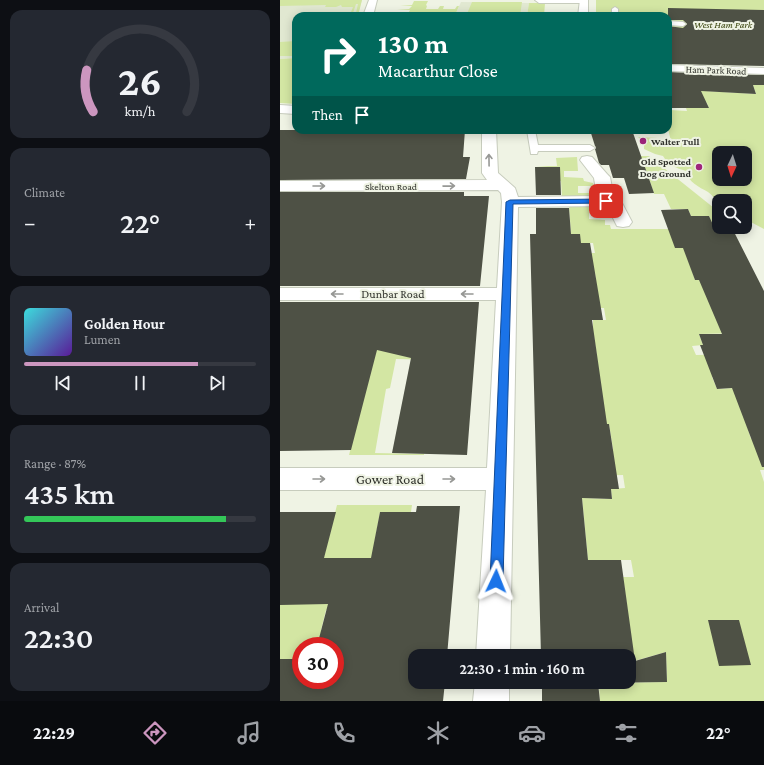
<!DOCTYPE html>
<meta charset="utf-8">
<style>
body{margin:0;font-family:"Crimson Pro",serif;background:#242831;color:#f1f3f6;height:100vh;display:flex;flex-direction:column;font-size:15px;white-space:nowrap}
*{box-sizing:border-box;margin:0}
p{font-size:13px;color:#9ea1a6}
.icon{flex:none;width:22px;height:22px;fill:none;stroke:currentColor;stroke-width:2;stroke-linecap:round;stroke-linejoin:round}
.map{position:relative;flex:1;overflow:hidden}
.sheet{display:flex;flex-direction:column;gap:10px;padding:10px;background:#0d0f14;width:280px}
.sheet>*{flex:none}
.hud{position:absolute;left:12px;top:12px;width:380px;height:122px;border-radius:12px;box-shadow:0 2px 10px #0003;background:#00695c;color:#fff;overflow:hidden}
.needle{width:26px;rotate:184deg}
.tools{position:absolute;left:432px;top:146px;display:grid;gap:8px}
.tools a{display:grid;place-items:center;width:40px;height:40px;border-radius:8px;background:#171b24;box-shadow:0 2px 10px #0003;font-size:20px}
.speed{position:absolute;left:12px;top:637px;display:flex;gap:8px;font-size:20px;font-weight:700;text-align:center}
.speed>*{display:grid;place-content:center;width:52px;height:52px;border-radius:50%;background:#171b24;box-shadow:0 2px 10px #0003;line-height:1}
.speed .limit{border:6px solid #d22;background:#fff;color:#111}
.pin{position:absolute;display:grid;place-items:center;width:34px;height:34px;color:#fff;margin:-17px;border-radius:8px;box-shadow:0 2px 6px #0006}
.me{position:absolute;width:44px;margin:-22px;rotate:2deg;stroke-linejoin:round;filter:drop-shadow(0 0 3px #0008)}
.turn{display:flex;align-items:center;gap:14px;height:84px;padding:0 20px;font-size:18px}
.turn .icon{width:52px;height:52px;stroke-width:2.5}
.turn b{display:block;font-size:28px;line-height:34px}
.then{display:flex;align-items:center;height:38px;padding:0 20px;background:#0003;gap:8px;font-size:15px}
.big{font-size:30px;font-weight:600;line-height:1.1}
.sheet .widget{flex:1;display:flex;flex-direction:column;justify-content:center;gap:6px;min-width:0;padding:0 14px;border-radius:12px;background:#242831}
.sheet .dial{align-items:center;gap:0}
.dial svg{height:104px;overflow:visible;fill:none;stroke:#363941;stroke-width:7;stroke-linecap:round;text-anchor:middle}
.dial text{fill:#f1f3f6;stroke:none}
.song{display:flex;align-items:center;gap:12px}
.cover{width:48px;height:48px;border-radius:6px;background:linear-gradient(135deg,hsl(180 70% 55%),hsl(270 70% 35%))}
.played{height:4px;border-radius:2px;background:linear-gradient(90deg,#cc96bf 75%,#363941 75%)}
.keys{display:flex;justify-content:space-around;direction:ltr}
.heat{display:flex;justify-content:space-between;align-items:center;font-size:22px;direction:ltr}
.charge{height:6px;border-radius:3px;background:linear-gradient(90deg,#34c759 87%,#363941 0)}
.trip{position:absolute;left:128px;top:649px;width:228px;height:40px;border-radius:12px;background:#171b24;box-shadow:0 2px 10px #0003;font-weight:600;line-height:40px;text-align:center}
.menu{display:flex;height:64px;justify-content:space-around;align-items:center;background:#090b0e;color:#9ea1a6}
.menu .icon{width:28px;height:28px}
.menu .current{color:#cc96bf}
.menu b{font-size:18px;color:#f1f3f6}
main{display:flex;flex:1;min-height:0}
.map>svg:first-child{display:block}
</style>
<main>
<section class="sheet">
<div class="widget dial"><svg viewBox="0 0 100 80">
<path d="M14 69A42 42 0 1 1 86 69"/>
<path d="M14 69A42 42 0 0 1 9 37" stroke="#cc96bf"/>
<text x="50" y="56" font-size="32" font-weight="700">26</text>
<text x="50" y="72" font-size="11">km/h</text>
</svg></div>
<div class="widget"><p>Climate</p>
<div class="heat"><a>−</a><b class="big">22°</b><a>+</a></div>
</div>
<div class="widget">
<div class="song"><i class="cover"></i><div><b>Golden Hour</b><p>Lumen</p></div></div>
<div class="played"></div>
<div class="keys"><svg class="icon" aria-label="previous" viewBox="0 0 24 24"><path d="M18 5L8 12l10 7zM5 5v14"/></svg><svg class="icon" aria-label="pause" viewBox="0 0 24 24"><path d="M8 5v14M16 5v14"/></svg><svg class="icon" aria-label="next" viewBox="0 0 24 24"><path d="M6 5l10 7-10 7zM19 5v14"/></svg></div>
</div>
<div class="widget"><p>Range · 87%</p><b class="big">435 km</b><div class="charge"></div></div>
<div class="widget"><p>Arrival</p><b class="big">22:30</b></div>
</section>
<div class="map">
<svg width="484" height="701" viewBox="0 0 484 701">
<rect width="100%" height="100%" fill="#eff3e4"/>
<path fill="#e1e8d1" d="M0 0H82L77 16H16V58L0 59Z
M181 2 249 3 247 16H142L145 12 176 13Z"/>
<path fill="#d3e6a3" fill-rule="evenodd" d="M0 0H82L79 12 76 13 78 4H76L73 13H59L71 12 73 7H62L61 5 56 7H45L46 5 0 6Z
M316 0H484V55L388 59V16H316Z
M134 1H148L146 5 147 6 146 9H158L160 6H164L163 9H175L177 6H179L176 13 145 12 142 16 117 15 128 14 130 10H117L129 9 132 6 120 5H132Z
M192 2H242L240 16H186Z
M249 3H279H265L264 16H247Z
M16 41V56H0V42Z
M16 58V104L0 103V59Z
M473 85H484V229L465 219V201H439V203C436 200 432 195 428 192 419 187 408 182 406 171 396 168 388 165 383 156L375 154 364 149V142L358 137 378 138 380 145H392L388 129V113H391L390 110 407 111 406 108H429L427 103 409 90 476 94ZM439 153H465V179H439Z
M344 156H369L439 212V227H465V226L471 228 427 229 432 223 429 216H411L408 209H391L384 194H374L369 178Z
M297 157 298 171H284V177L303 178 304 181 313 183 314 186H298V193H314V195L309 197H282L281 181H268V167L256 166H277L276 158Z
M289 206H321V211H309V219L325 220V225H330L331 229H420L405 248 415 280H445L467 333 419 334 423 345 412 346 416 355 476 354 432 377 437 389 455 388 471 439H481L484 446V470H480L484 482V701H320L319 683 387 682 386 652 354 661 343 577H354L351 560H308L302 498 332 499 331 489 345 488 343 475 300 476 333 449 329 424H296L317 356 314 337 288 336 287 328H313V320H326L324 308H298L316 281 315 272H305L301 253H315L313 243H292L261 234V232L291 233Z
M96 333 158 360 116 359 110 388 106 389 95 453 144 454V455H69L84 397Z
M57 505H132L131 512H100L94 545 130 558H74L71 576 122 610H46L41 630 55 646H21V680L8 701 19 659H0V564L32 604Z"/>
<path fill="#4e5145" d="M388 8 484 10V66L388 64V26L403 28 407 24 403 20H388Z
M388 72 484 75V85H473L476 94 421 91 429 108H388Z
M0 130H185L183 157H190L186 179 0 180Z
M310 130H352L374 193 349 194 344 178H333L329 165H321L319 163 315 149 316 147 315 146Z
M255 167H280L281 195H256Z
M0 192H184V196H209L200 286H0Z
M256 208H289L291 234H300L301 243H310L323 320H312L327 424H329L339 489H331L332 499 302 498 308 560H341L355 661 386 652 387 682 318 683 320 701H262V682H349V656H261L250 234H256Z
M408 209 411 216H429L435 229 452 228 484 291V467H482L452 388 437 389 420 345H423L419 334H442L419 280H415L403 248H395L381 210Z
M0 302H199L187 455 112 453 131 358 97 350 71 450 0 451Z
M137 506H180L167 656H135V682H165L163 701H0V659H21V680H55V646H37L48 604 0 605V512H56L44 558H91L100 512H136Z
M428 620H459L471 665 439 666Z"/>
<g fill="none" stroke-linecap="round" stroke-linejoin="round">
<g stroke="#c7ccbd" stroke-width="2">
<path id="lane" d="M335 7 338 9V16H332V9Z
M388 21 403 22 406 24 403 26 388 25Z
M247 130H255L258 145H310L315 148 310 151H258L257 154H251Z"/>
</g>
<g stroke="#c7ccbd" stroke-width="2">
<path id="street" d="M89 0H97L93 16H83Z
M255 0H308L304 3H259Z
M388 65 484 68V74L388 71Z
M202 130H216L218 173 235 188 238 197 317 196 314 178 300 160 302 157 307 156 312 157 327 174 330 177 334 199 342 203 352 222 349 226 343 227 337 226 329 210 323 206 238 207 230 656H196L206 490H0V468H207L216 300H0V288H217L222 202 221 193 218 190 0 191V181L207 180 202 173Z
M195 682H229V701H193Z"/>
</g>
<g stroke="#c7ccbd" stroke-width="2">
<path id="primary" d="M300 0H308V16H298Z
M0 105 16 106V114L0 113Z"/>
</g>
<use href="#lane" fill="#fff" fill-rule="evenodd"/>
<use href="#street" fill="#fff" fill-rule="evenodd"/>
<use href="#primary" fill="#fff" fill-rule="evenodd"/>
</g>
<defs><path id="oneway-shaft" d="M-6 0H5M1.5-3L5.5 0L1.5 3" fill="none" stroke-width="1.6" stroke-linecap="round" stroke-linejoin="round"/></defs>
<g stroke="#979895">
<use href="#oneway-shaft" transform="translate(209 160) rotate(-91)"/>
<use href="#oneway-shaft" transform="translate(39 186)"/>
<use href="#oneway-shaft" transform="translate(169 186) rotate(-1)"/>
<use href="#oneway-shaft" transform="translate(57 294) rotate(180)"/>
<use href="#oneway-shaft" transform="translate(187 294) rotate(-180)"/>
<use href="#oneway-shaft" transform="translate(39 479)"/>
<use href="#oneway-shaft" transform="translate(169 479)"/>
</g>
<path fill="#1a73e8" stroke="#114b97" d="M326 199 329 201 328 203 233 204 223 581 221 585 216 587 212 585 210 581 226 202 230 200Z"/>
<g fill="#9f257b" stroke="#eff3e4" stroke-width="1.5">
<circle cx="363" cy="141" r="4"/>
<circle cx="419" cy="167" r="4"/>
</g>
<g text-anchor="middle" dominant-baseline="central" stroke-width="4" stroke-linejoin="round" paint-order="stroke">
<g font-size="10" font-style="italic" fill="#364109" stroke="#eff3e4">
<text x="443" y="24">West Ham Park</text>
</g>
<g font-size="10" fill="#2f312b" stroke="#eff3e4">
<text transform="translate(436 70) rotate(2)">Ham Park Road</text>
<text x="111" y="186">Skelton Road</text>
</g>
<g font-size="10" font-weight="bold" fill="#2f312b" stroke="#eff3e4" text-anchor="start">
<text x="371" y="141">Walter Tull</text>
<text x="411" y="161" text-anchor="end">Old Spotted<tspan x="411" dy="12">Dog Ground</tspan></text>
</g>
<g font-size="12" fill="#2f312b" stroke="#eff3e4">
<text x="113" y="294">Dunbar Road</text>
</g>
<g font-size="14" fill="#2f312b" stroke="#eff3e4">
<text x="110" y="479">Gower Road</text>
</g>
</g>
</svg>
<div class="tools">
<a><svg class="needle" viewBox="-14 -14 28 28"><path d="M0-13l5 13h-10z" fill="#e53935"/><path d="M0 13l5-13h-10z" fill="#9ea1a6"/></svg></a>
<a><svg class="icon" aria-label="search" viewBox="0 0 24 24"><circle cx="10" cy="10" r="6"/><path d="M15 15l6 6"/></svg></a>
</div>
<div class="speed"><div class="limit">30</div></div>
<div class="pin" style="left:326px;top:201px;background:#d93025"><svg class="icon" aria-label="arrive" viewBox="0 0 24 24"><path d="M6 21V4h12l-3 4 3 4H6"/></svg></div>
<svg class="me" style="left:216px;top:581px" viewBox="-20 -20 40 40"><path d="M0-17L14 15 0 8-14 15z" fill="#1a73e8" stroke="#fff" stroke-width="4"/></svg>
<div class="trip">22:30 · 1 min · 160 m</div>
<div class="hud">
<div class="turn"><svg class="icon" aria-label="right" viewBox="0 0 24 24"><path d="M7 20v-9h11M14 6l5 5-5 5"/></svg><div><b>130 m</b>Macarthur Close</div></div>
<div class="then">Then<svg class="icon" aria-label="arrive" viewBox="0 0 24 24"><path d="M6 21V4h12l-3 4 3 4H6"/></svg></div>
</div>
</div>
</main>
<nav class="menu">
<b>22:29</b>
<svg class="icon current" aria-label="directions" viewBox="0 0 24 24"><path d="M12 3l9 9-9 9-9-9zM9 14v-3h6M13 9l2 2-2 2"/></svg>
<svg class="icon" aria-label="music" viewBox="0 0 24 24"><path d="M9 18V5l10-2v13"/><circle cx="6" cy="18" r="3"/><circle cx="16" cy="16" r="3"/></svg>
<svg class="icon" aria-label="phone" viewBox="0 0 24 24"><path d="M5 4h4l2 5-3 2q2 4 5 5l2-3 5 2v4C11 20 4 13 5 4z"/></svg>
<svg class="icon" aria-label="climate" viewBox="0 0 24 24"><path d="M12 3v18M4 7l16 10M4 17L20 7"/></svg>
<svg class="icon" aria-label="car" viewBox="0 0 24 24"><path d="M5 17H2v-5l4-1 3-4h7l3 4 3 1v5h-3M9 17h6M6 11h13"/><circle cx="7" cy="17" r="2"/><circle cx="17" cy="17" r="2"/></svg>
<svg class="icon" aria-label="filters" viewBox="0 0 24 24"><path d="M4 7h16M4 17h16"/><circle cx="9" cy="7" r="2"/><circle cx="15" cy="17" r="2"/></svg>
<b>22°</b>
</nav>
